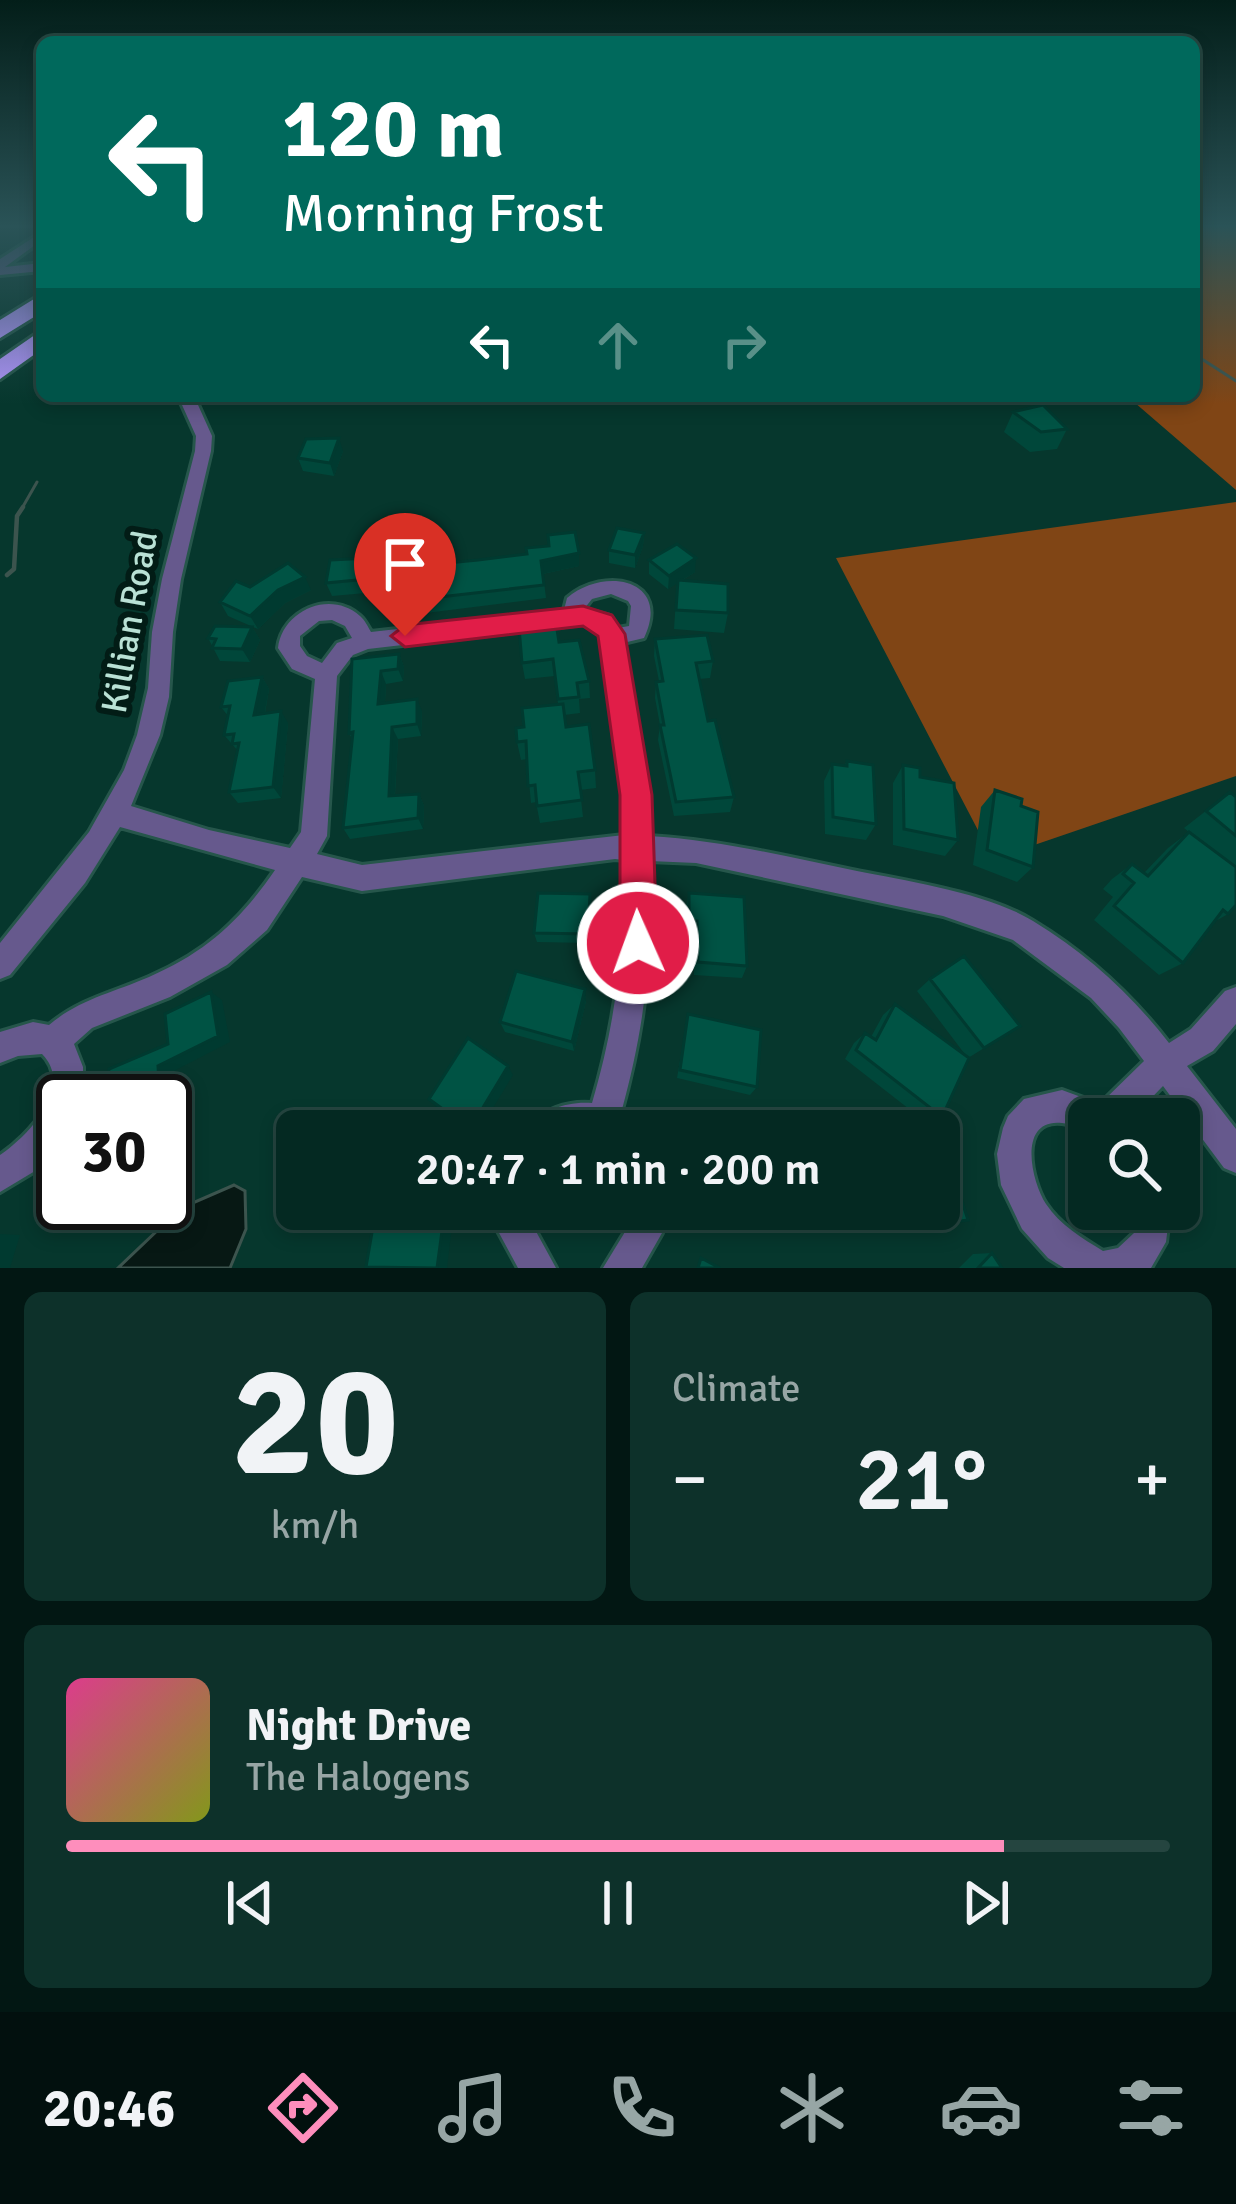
<!DOCTYPE html>
<meta charset="utf-8">
<style>
body{margin:0;font-family:Signika,sans-serif;background:#0d312a;color:#f1f3f6;height:100vh;display:flex;flex-direction:column;font-size:45px;white-space:nowrap}
*{box-sizing:border-box;margin:0}
p{font-size:39px;color:#97a6a5}
.icon{flex:none;width:66px;height:66px;fill:none;stroke:currentColor;stroke-width:2;stroke-linecap:round;stroke-linejoin:round}
.map{position:relative;height:1268px;overflow:hidden}
.drawer{display:flex;flex-direction:column;gap:24px;padding:24px;background:#021713;flex:1}
.drawer>*{flex:none}
.top-card{position:absolute;left:36px;top:36px;width:1164px;height:366px;border-radius:18px;box-shadow:0 6px 18px #0003,0 0 0 3px #254540;background:#00695c;color:#fff;overflow:hidden}
.buttons{position:absolute;left:1068px;top:1098px;display:grid;gap:24px}
.buttons a{display:grid;place-items:center;width:132px;height:132px;border-radius:18px;background:#042922;box-shadow:0 6px 18px #0003,0 0 0 3px #254540;font-size:60px}
.speed{position:absolute;left:36px;top:1074px;display:flex;gap:24px;font-size:60px;font-weight:700;text-align:center}
.speed>*{display:grid;place-content:center;width:156px;height:156px;border-radius:50%;background:#042922;box-shadow:0 6px 18px #0003,0 0 0 3px #254540;line-height:1}
.speed .limit{border:6px solid #111;border-radius:18px;background:#fff;color:#111}
.pin{position:absolute;display:grid;place-items:center;width:102px;height:102px;color:#fff;margin:-123px -51px;border-radius:50% 50% 50% 0;rotate:-45deg;box-shadow:0 0 12px #0007}
.pin .icon{rotate:45deg}
.me{position:absolute;width:132px;margin:-66px;rotate:358deg;stroke-linejoin:round;filter:drop-shadow(0 0 9px #0008)}
.turn{display:flex;align-items:center;gap:42px;height:252px;padding:0 48px;font-size:54px}
.turn .icon{width:156px;height:156px;stroke-width:2.5}
.turn b{display:block;font-size:84px;line-height:102px}
.lanes{display:flex;align-items:center;height:114px;padding:0 48px;background:#0003;justify-content:center;gap:60px;direction:ltr}
.lanes .off{opacity:.35}
.big{font-size:90px;font-weight:600;line-height:1.1}
.drawer .widget{flex:1;display:flex;flex-direction:column;justify-content:center;gap:18px;min-width:0;padding:0 42px;border-radius:18px;background:#0d312a}
.drawer .dial{align-items:center;gap:0}
.dial b{font-size:156px;line-height:1}
.song{display:flex;align-items:center;gap:36px}
.cover{width:144px;height:144px;border-radius:18px;background:linear-gradient(135deg,hsl(330 70% 55%),hsl(70 70% 35%))}
.played{height:12px;border-radius:6px;background:linear-gradient(90deg,#fe8ebc 85%,#254540 85%)}
.keys{display:flex;justify-content:space-around;direction:ltr}
.heat{display:flex;justify-content:space-between;align-items:center;font-size:66px;direction:ltr}
.drawer .tiles{flex:1;display:grid;gap:24px;grid-template-columns:1fr 1fr}
.widget:last-child{grid-column:span 2}
.trip{position:absolute;left:276px;top:1110px;width:684px;height:120px;border-radius:18px;background:#042922;box-shadow:0 6px 18px #0003,0 0 0 3px #254540;font-weight:600;line-height:120px;text-align:center}
.dock{display:flex;height:192px;justify-content:space-around;align-items:center;background:#02100e;color:#97a6a5}
.dock .icon{width:84px;height:84px}
.dock .on{color:#fe8ebc}
.dock b{font-size:54px;color:#f1f3f6}
.map>svg:first-child{display:block}
</style>
<div class="map">
<svg width="1236" height="1268" viewBox="0 0 1236 1268">
<rect width="100%" height="100%" fill="#06372d"/>
<path fill="#804515" d="M1194 227H1236V490L1127 396H1194Z
M1236 502V776L993 859 836 558Z"/>
<path fill="#071814" stroke="#3c544e" stroke-width="3" d="M234 1185 245 1191 246 1229 230 1268H118L181 1208Z"/>
<g fill="none" stroke-linecap="round" stroke-linejoin="round">
<path stroke="#3c544e" stroke-width="3" d="M1194 354 1236 381
M21 510 37 482"/>
<path stroke="#3c544e" stroke-width="4.5" d="M7 575 14 569 17 516 23 507"/>
<g stroke="#26564b" stroke-width="6">
<path id="street" d="M42 232V240L5 267 42 263V271L0 275V259Z
M178 396H194L212 436 211 451 181 579 173 632 169 697 160 735 131 806 209 830 290 848 301 832 315 679 292 669 278 648C282 611 330 589 360 616 365 620 368 627 371 632L564 610 567 598C604 566 672 579 644 638L623 643 648 795 649 836C720 840 788 857 857 871 908 881 990 894 1033 921 1086 953 1131 994 1169 1043L1191 1029 1225 991 1236 987V1024L1213 1051 1187 1066 1236 1129V1173L1224 1168 1163 1086 1131 1119H1089V1132C1081 1130 1071 1124 1062 1123 1017 1118 1031 1181 1046 1204 1060 1225 1082 1238 1103 1251L1118 1248 1134 1233 1136 1209H1170L1166 1242 1151 1268H1064L1048 1258 1022 1229 1001 1185 997 1154 1003 1128 1008 1116 1024 1099 1062 1090 1100 1104 1144 1061 1119 1028 1091 998 1013 940 943 916 696 863 650 861C652 955 646 1023 621 1113L632 1119 636 1131H530C539 1109 569 1101 592 1103 617 1018 624 948 624 860L615 859 362 891 302 877 267 930 227 965 170 997 92 1028 74 1044 83 1067V1101H63V1137L40 1168 0 1192V1155C28 1136 75 1087 42 1054L18 1056 0 1063V1032L33 1022 49 1025C80 999 112 993 149 977 206 952 240 921 275 870L120 827 85 883 10 975 0 979V943L89 832 124 770 137 735 148 688 152 632 162 579 195 451 196 436ZM611 594 628 601 631 606 629 626 618 628 610 616 584 609 592 599ZM332 620 345 626 352 638 337 643 322 663 307 656 300 646V636L319 621ZM583 624 596 628 601 635 624 795V835L362 865 317 854 327 836 337 676 353 655 368 649Z
M496 1209H530L533 1226 556 1268H518L498 1231Z
M631 1209H665L662 1233 642 1268H603L628 1227Z"/>
</g>
<g stroke="#26564b" stroke-width="6">
<path id="highway" d="M42 294V312L0 338V320Z
M42 330V349L0 379V359Z"/>
</g>
<use href="#street" fill="#66598d" fill-rule="evenodd"/>
<use href="#highway" fill="#b094fb" fill-rule="evenodd"/>
</g>
<path fill="#00473a" d="M1013 412 1067 429 1057 449 1030 452 1004 432Z
M343 451 334 476 303 471 298 458Z
M644 533 643 546 635 568 609 563V550Z
M411 556 412 561 436 559 437 564 579 566 543 574 546 598 426 613 422 601 382 605 377 592 332 596 326 583Z
M649 560 695 572 681 581 728 613 724 633 674 629 677 583 668 589 649 574Z
M250 587 311 590 285 603 258 629 228 616 220 602Z
M252 627 260 640 250 662 220 661 208 638Z
M655 639 713 661 710 678 699 679 708 721 734 797 730 812 674 816 658 740 660 725 655 698 656 682 659 681 654 656Z
M559 642 589 681 590 698 579 699 580 713 564 715 566 727 595 770 596 788 580 790 583 817 540 823 536 802 531 803 527 759 521 760 517 742 524 727 558 704 555 676 525 679 522 663Z
M399 654 404 667 403 681 386 684 385 703 422 711 421 736 398 739 395 795 419 794 424 806 423 829 350 839 343 828 352 739 349 733 352 659Z
M262 677 269 689 265 713 288 723 281 798 238 803 229 792 238 751 224 735 228 716 221 707Z
M847 761 876 824 866 840 825 834 824 781 832 764 844 766Z
M903 765 920 777 958 840 945 856 893 845V783Z
M995 790 1021 806 1033 867 1017 882 973 865 981 807Z
M1230 792 1236 797V905L1228 914 1214 922 1183 963 1159 975 1094 920 1113 897 1103 889 1112 879 1132 864 1144 873 1168 848 1189 832 1184 828Z
M689 893 747 966 742 978 694 975V935L686 934V907Z
M590 894 589 943 537 942 534 933Z
M930 979 1020 1026 968 1058 942 1117 927 1123 845 1059 854 1043 865 1033 871 1037 883 1015 895 1004 967 1057 917 991Z
M586 1001 574 1051 505 1032 500 1022Z
M688 1014 757 1087 750 1095 677 1078Z
M704 1209H793V1210L705 1222Z
M874 1209H939L968 1220 880 1232Z
M992 1253 1002 1268H959L973 1254Z"/>
<path fill="#003a30" d="M339 438 343 451 334 476 330 463Z
M644 533 643 546 635 568V555Z
M579 553V566L542 574 541 561Z
M696 558 695 572 668 589 669 576Z
M305 577 311 590 285 603 258 629 250 616 278 590Z
M252 627 260 640 250 662 242 649Z
M399 654 404 667 403 681 398 669Z
M381 671 386 684 384 716 378 704Z
M262 677 269 689 262 727 254 715Z
M417 699 422 711 421 736 417 724Z
M281 711 288 723 281 798 273 787Z
M392 727 398 739 394 807 389 796Z
M419 794 424 806 423 829 418 818Z
M585 989 586 1001 574 1051 572 1042Z
M211 992 222 1000 230 1042 172 1072 174 1103 165 1107V1101H153L158 1066Z
M508 1066 513 1075 479 1131H471L470 1129Z
M445 1209H454L447 1268H437Z
M0 1234 20 1235 10 1268H0Z"/>
<path fill="#005344" stroke="#003a30" stroke-width="3" d="M1043 405 1067 429 1041 432 1013 412Z
M339 438 330 463 298 458 306 439Z
M617 528 644 533 635 555 609 550Z
M575 532 579 553 541 561 544 585 422 599 423 587 377 592 378 578 326 583 330 560 411 556 410 561 436 559V564L478 560 527 554 526 548 549 546 548 535Z
M677 544 696 558 669 576 649 560Z
M288 563 305 577 278 590 250 616 220 602 236 581 250 587Z
M678 580 728 584V613L676 610Z
M556 623 559 642 579 640 589 681 577 683 579 697 558 699 553 659 522 663 519 627Z
M215 626 252 627 242 649 212 648 216 639 208 638Z
M707 635 713 661 696 663 708 721 715 720 734 797 676 802 660 725H664L656 682 663 681 655 639Z
M399 654 398 669 381 671 378 704 417 699V724L392 727 389 796 419 794 418 818 343 828 353 732 349 733 352 659Z
M262 677 254 715 281 711 273 787 229 792 239 743 232 744 234 734 224 735 230 706 221 707 228 681Z
M563 704 566 727 589 724 595 770 578 772 582 800 537 806 535 785 528 786 526 741 517 742 516 728 524 727 522 708Z
M847 761 873 765 876 824 833 817 832 764 847 766Z
M903 765 920 768V777L954 783 958 840 904 829Z
M995 790 1022 799 1021 806 1038 812 1033 867 987 850Z
M1230 792 1236 797V836L1206 811Z
M1189 832 1236 867V905L1228 914 1223 910 1183 963 1114 906 1134 883 1123 874 1132 864 1148 876Z
M538 893 590 894 588 934 534 933Z
M689 893 744 897 747 966 698 962 697 921 689 920Z
M964 956 1020 1026 984 1048 930 979Z
M516 971 585 989 572 1042 500 1022Z
M211 992 218 1036 158 1066 160 1098 153 1101H109V1069L168 1044 165 1014Z
M895 1004 969 1058 942 1117 856 1050 865 1033 876 1040Z
M688 1014 761 1030 757 1087 680 1070Z
M468 1038 508 1066 470 1129 429 1099Z
M948 1158 968 1220 894 1230 888 1209H939V1159Z
M391 1209H445L437 1268 366 1267 374 1221H389Z
M709 1209H793V1210L710 1220Z
M992 1253 1002 1268H978Z
M701 1258 720 1268H698Z"/>
<linearGradient id="sky" x2="0" y2="1"><stop stop-color="#031e19"/><stop offset="0.56" stop-color="#2a5357"/><stop offset="1" stop-color="#2a5357" stop-opacity="0"/></linearGradient>
<rect width="1236" height="404" fill="url(#sky)"/>
<path fill="#e11d48" stroke="#92132f" stroke-width="3" d="M583 606 612 615 625 634 652 795 657 943 651 956 638 962 625 956 620 943V795L598 636 583 626 405 647 391 636 405 625Z"/>
<g text-anchor="middle" dominant-baseline="central" stroke-width="12" stroke-linejoin="round" paint-order="stroke">
<g font-size="36" fill="#b9e1d5" stroke="#021c16">
<text transform="translate(130 622) rotate(-80)">Killian Road</text>
</g>
</g>
</svg>
<div class="buttons">
<a><svg class="icon" aria-label="search" viewBox="0 0 24 24"><circle cx="10" cy="10" r="6"/><path d="M15 15l6 6"/></svg></a>
</div>
<div class="speed"><div class="limit">30</div></div>
<div class="pin" style="left:405px;top:636px;background:#d93025"><svg class="icon" aria-label="arrive" viewBox="0 0 24 24"><path d="M6 21V4h12l-3 4 3 4H6"/></svg></div>
<svg class="me" style="left:638px;top:943px" viewBox="-20 -20 40 40"><circle r="17" fill="#e11d48" stroke="#fff" stroke-width="3"/><path d="M0-11L8 9 0 5-8 9z" fill="#fff"/></svg>
<div class="trip">20:47 · 1 min · 200 m</div>
<div class="top-card">
<div class="turn"><svg class="icon" aria-label="left" viewBox="0 0 24 24"><path d="M17 20v-9H6M10 6l-5 5 5 5"/></svg><div><b>120 m</b>Morning Frost</div></div>
<div class="lanes"><svg class="icon" aria-label="left" viewBox="0 0 24 24"><path d="M17 20v-9H6M10 6l-5 5 5 5"/></svg><svg class="icon off" aria-label="ahead" viewBox="0 0 24 24"><path d="M12 20V5M6 11l6-6 6 6"/></svg><svg class="icon off" aria-label="right" viewBox="0 0 24 24"><path d="M7 20v-9h11M14 6l5 5-5 5"/></svg></div>
</div>
</div>
<section class="drawer">
<div class="tiles">
<div class="widget dial"><b>20</b><p>km/h</p></div>
<div class="widget"><p>Climate</p>
<div class="heat"><a>−</a><b class="big">21°</b><a>+</a></div>
</div>
<div class="widget">
<div class="song"><i class="cover"></i><div><b>Night Drive</b><p>The Halogens</p></div></div>
<div class="played"></div>
<div class="keys"><svg class="icon" aria-label="previous" viewBox="0 0 24 24"><path d="M18 5L8 12l10 7zM5 5v14"/></svg><svg class="icon" aria-label="pause" viewBox="0 0 24 24"><path d="M8 5v14M16 5v14"/></svg><svg class="icon" aria-label="next" viewBox="0 0 24 24"><path d="M6 5l10 7-10 7zM19 5v14"/></svg></div>
</div>
</div>
</section>
<nav class="dock">
<b>20:46</b>
<svg class="icon on" aria-label="directions" viewBox="0 0 24 24"><path d="M12 3l9 9-9 9-9-9zM9 14v-3h6M13 9l2 2-2 2"/></svg>
<svg class="icon" aria-label="music" viewBox="0 0 24 24"><path d="M9 18V5l10-2v13"/><circle cx="6" cy="18" r="3"/><circle cx="16" cy="16" r="3"/></svg>
<svg class="icon" aria-label="phone" viewBox="0 0 24 24"><path d="M5 4h4l2 5-3 2q2 4 5 5l2-3 5 2v4C11 20 4 13 5 4z"/></svg>
<svg class="icon" aria-label="climate" viewBox="0 0 24 24"><path d="M12 3v18M4 7l16 10M4 17L20 7"/></svg>
<svg class="icon" aria-label="car" viewBox="0 0 24 24"><path d="M5 17H2v-5l4-1 3-4h7l3 4 3 1v5h-3M9 17h6M6 11h13"/><circle cx="7" cy="17" r="2"/><circle cx="17" cy="17" r="2"/></svg>
<svg class="icon" aria-label="filters" viewBox="0 0 24 24"><path d="M4 7h16M4 17h16"/><circle cx="9" cy="7" r="2"/><circle cx="15" cy="17" r="2"/></svg>
</nav>
